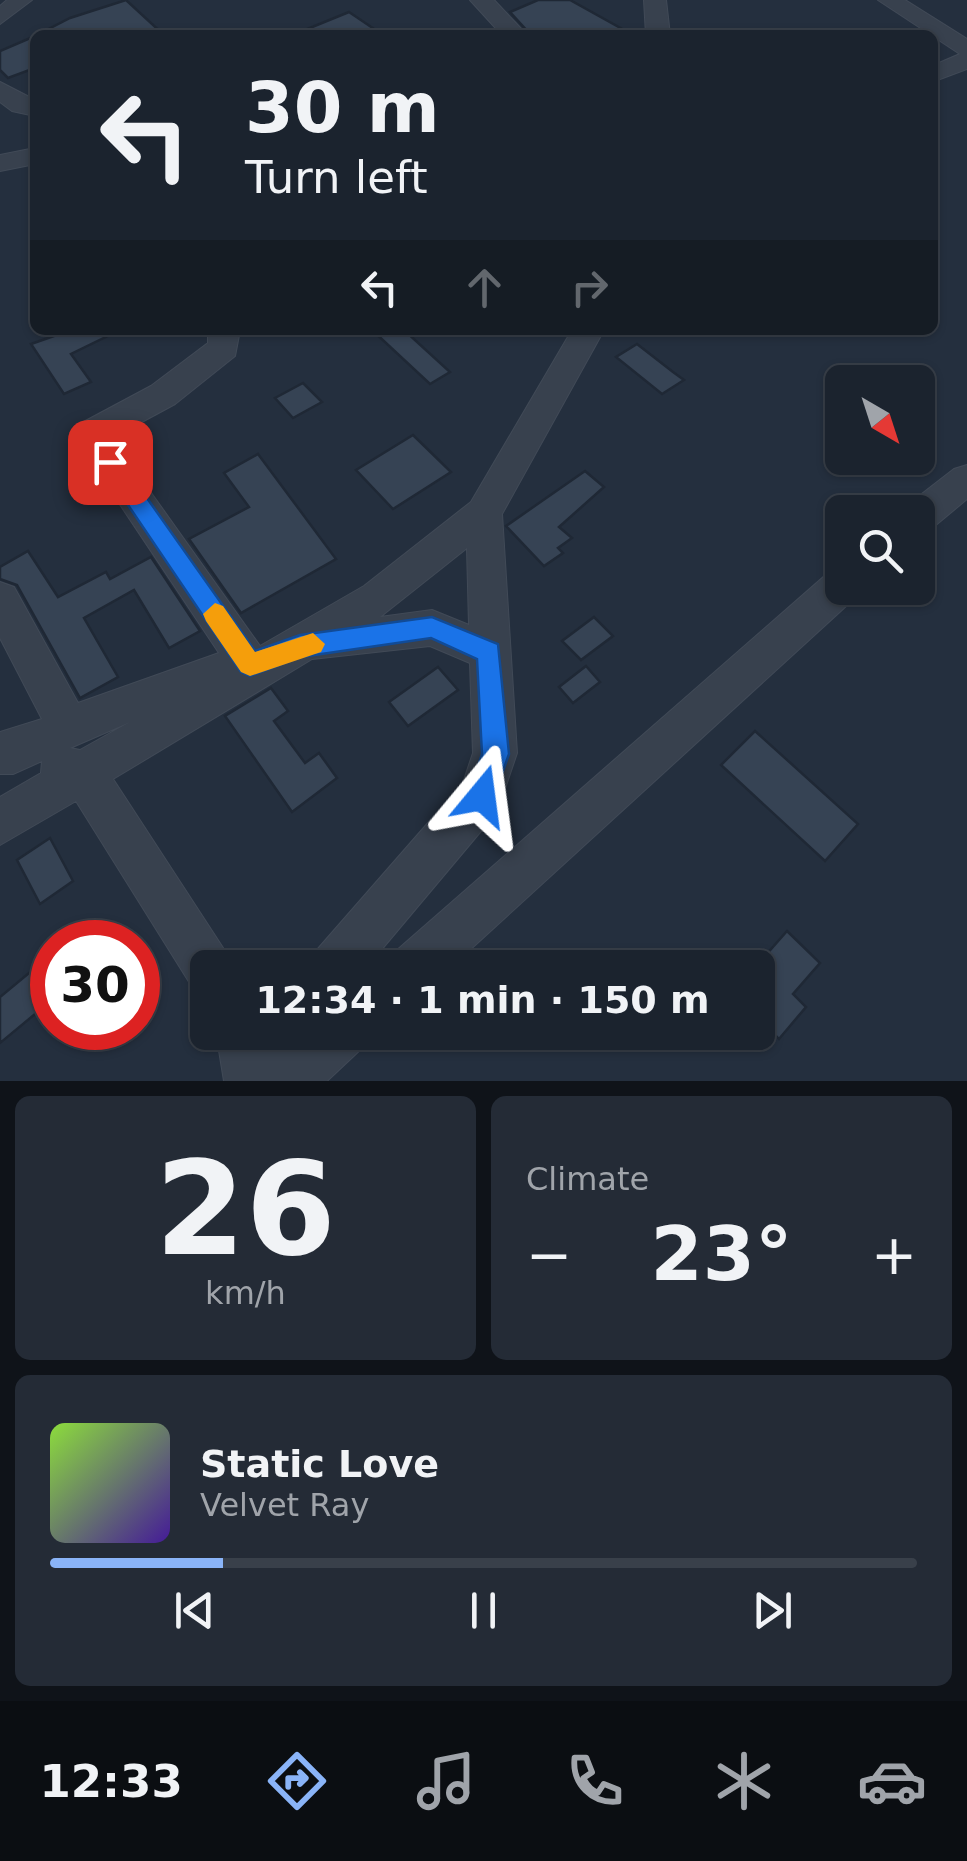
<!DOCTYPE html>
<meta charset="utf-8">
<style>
body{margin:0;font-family:"DejaVu Sans",sans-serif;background:#242b36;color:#f1f3f6;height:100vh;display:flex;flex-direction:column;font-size:38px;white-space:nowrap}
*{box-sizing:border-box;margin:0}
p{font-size:32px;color:#a0a4aa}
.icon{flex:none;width:55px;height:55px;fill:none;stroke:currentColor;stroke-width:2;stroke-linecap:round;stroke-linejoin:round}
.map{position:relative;height:1081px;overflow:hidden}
.drawer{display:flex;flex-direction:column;gap:15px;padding:15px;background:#0f1319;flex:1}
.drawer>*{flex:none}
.top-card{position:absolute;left:30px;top:30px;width:908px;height:305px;border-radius:15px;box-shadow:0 2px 8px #0004,0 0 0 2px #39404a;background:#1b232e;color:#f1f3f6;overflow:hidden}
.needle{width:65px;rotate:141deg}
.fabs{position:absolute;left:825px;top:365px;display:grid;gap:20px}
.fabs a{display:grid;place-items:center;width:110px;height:110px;border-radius:15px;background:#1b232e;box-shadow:0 2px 8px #0004,0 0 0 2px #39404a;font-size:50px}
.speed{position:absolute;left:30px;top:920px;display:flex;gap:20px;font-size:50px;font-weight:700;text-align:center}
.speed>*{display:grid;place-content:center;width:130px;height:130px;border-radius:50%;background:#1b232e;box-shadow:0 2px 8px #0004,0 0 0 2px #39404a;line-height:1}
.speed .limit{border:15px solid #d22;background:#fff;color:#111}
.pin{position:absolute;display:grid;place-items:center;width:85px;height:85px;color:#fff;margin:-42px;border-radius:20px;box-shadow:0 5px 15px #0006}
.me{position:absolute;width:110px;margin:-55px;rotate:16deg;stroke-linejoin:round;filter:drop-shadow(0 0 8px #0008)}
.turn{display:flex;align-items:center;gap:35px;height:210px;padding:0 50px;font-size:45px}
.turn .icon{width:130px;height:130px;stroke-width:2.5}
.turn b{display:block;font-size:70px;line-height:85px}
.lanes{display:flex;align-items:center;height:95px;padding:0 50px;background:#0003;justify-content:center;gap:50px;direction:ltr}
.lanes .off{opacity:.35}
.big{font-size:75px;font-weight:800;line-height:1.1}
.drawer .card{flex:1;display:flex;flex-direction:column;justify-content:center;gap:15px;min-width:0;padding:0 35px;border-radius:15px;background:#242b36}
.drawer .dial{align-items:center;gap:0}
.dial b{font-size:130px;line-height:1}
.song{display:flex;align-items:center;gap:30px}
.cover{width:120px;height:120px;border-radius:15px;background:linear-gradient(135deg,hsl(90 70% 55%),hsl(260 70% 35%))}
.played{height:10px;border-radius:5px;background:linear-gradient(90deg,#8ab4f8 20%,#39404a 20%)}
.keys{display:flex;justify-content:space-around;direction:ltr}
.heat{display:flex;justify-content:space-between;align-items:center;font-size:55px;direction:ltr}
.drawer .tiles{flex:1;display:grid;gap:15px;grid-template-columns:1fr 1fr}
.card:last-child{grid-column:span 2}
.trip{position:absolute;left:190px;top:950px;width:585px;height:100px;border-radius:15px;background:#1b232e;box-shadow:0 2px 8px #0004,0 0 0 2px #39404a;font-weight:800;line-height:100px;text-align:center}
.tabs{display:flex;height:160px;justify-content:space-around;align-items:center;background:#0b0e12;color:#a0a4aa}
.tabs .icon{width:70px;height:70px}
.tabs .on{color:#8ab4f8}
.tabs b{font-size:45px;color:#f1f3f6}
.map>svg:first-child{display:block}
</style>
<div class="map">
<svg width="967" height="1081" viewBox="0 0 967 1081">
<rect width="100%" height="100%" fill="#242f3e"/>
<path fill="#364354" stroke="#1f2835" stroke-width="2.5" d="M126 0 164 35H37L70 18Z
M538 0H570L633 35H531L510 12Z
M349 12 383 35H296L295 34Z
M35 36V68L8 78 0 70V51Z
M71 330H120L71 354 91 382 64 394 31 344Z
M372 330H404L450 372 430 384Z
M637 344 673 372 684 380 662 394 616 357Z
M303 383 322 402 293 418 275 398Z
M413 435 451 472 393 509 356 470Z
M258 454 336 559 241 613 189 539 249 507 224 473Z
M585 471 604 487 559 527 572 538 558 548 563 553 544 566 506 526Z
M28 551 58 597 106 572 110 579 151 557 200 631 169 648 134 590 84 618 118 677 80 698 17 585 0 579V567Z
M594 617 613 636 581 660 562 641Z
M586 666 600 682 573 703 559 687Z
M438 667 458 690 408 726 389 702Z
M271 688 288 711 274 721 305 763 319 753 337 778 292 812 225 716Z
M755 731 858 824 825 861 721 765Z
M50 838 73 881 40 904 17 860Z
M787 931 820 963 793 994 806 1007 779 1039 758 1017V964Z
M52 954V1000L0 1043V997Z"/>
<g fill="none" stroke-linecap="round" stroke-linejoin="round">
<g stroke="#414a57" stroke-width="2">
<path id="minor" d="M7 0H32L0 24V6Z
M470 0H494L527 35H502Z
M644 0H666L670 35H646Z
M878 0H905L967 39V69L932 82V66L960 54Z
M0 82 35 100V116L12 111 0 102Z
M35 148V164L0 171V155Z
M208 330H240L235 356 175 404 112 438 260 646 364 586 471 502 572 330H604L502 514 517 753 497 812 366 968H309L316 951 463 783 473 753 470 663 430 646 312 659 113 779 225 951 232 968H208V992L191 985 76 801 0 845V797L41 773 42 761 13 774H0V732L42 719 0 638V582L14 587 78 703 219 653 73 434 78 425 151 386 208 343ZM467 548 469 625 432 610 380 617ZM130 722 80 750 70 748Z
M967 465V499L931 529 918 533V512H902L905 507 954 469Z
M842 568V588H860L856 597 450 968H389L396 951 828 573Z
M216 1032H367L360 1050 327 1081H224Z"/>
</g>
<use href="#minor" fill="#38414e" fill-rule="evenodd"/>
</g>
<path fill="#1a73e8" stroke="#114b97" stroke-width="2.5" d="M110 454 118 457 255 651 300 635 432 617 498 644 509 754 491 805 482 809 472 805 468 796 482 754 477 659 431 638 301 657 250 676 241 672 103 468 100 462Z"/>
<path fill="#f59e0b" d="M215 603 223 606 255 652 313 633 325 644 321 652 250 676 241 672 206 621 203 614Z"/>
</svg>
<div class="fabs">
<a><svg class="needle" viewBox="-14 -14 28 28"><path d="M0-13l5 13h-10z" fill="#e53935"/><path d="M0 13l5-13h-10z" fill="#a0a4aa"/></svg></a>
<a><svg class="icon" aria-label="search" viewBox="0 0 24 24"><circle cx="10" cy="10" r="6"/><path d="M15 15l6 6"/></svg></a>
</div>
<div class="speed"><div class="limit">30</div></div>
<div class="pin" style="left:110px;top:462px;background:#d93025"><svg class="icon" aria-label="arrive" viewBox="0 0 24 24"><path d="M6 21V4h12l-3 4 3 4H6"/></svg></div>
<svg class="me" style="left:482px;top:796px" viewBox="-20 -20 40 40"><path d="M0-17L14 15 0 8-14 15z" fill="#1a73e8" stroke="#fff" stroke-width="4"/></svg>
<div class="trip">12:34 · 1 min · 150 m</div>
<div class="top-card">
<div class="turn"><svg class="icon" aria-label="left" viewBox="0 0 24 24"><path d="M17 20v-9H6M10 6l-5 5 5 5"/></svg><div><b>30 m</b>Turn left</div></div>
<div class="lanes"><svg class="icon" aria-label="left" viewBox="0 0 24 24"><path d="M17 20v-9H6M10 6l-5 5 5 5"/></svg><svg class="icon off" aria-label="ahead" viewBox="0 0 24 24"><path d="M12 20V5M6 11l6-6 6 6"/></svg><svg class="icon off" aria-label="right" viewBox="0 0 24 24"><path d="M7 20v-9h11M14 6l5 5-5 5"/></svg></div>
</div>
</div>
<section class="drawer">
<div class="tiles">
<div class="card dial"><b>26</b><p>km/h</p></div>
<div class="card"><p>Climate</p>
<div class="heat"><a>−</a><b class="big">23°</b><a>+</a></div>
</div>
<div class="card">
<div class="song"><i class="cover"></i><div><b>Static Love</b><p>Velvet Ray</p></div></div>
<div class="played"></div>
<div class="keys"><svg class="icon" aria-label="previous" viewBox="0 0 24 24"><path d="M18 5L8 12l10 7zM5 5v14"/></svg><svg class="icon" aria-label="pause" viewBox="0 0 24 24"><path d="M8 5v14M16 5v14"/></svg><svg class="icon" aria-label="next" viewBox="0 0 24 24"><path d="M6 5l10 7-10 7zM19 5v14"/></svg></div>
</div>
</div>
</section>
<nav class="tabs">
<b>12:33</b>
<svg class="icon on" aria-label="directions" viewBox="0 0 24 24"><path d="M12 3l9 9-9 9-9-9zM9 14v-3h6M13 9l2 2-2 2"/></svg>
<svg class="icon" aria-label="music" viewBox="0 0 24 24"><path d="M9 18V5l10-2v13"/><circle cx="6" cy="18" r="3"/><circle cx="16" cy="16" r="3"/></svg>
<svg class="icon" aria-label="phone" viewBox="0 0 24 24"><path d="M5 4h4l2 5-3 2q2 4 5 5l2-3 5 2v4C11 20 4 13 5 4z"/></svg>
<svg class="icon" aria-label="climate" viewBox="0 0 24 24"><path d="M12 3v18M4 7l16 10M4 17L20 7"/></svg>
<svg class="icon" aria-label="car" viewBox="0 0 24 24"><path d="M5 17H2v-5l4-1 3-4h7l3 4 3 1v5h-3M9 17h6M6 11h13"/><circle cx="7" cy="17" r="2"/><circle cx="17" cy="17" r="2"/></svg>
</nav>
